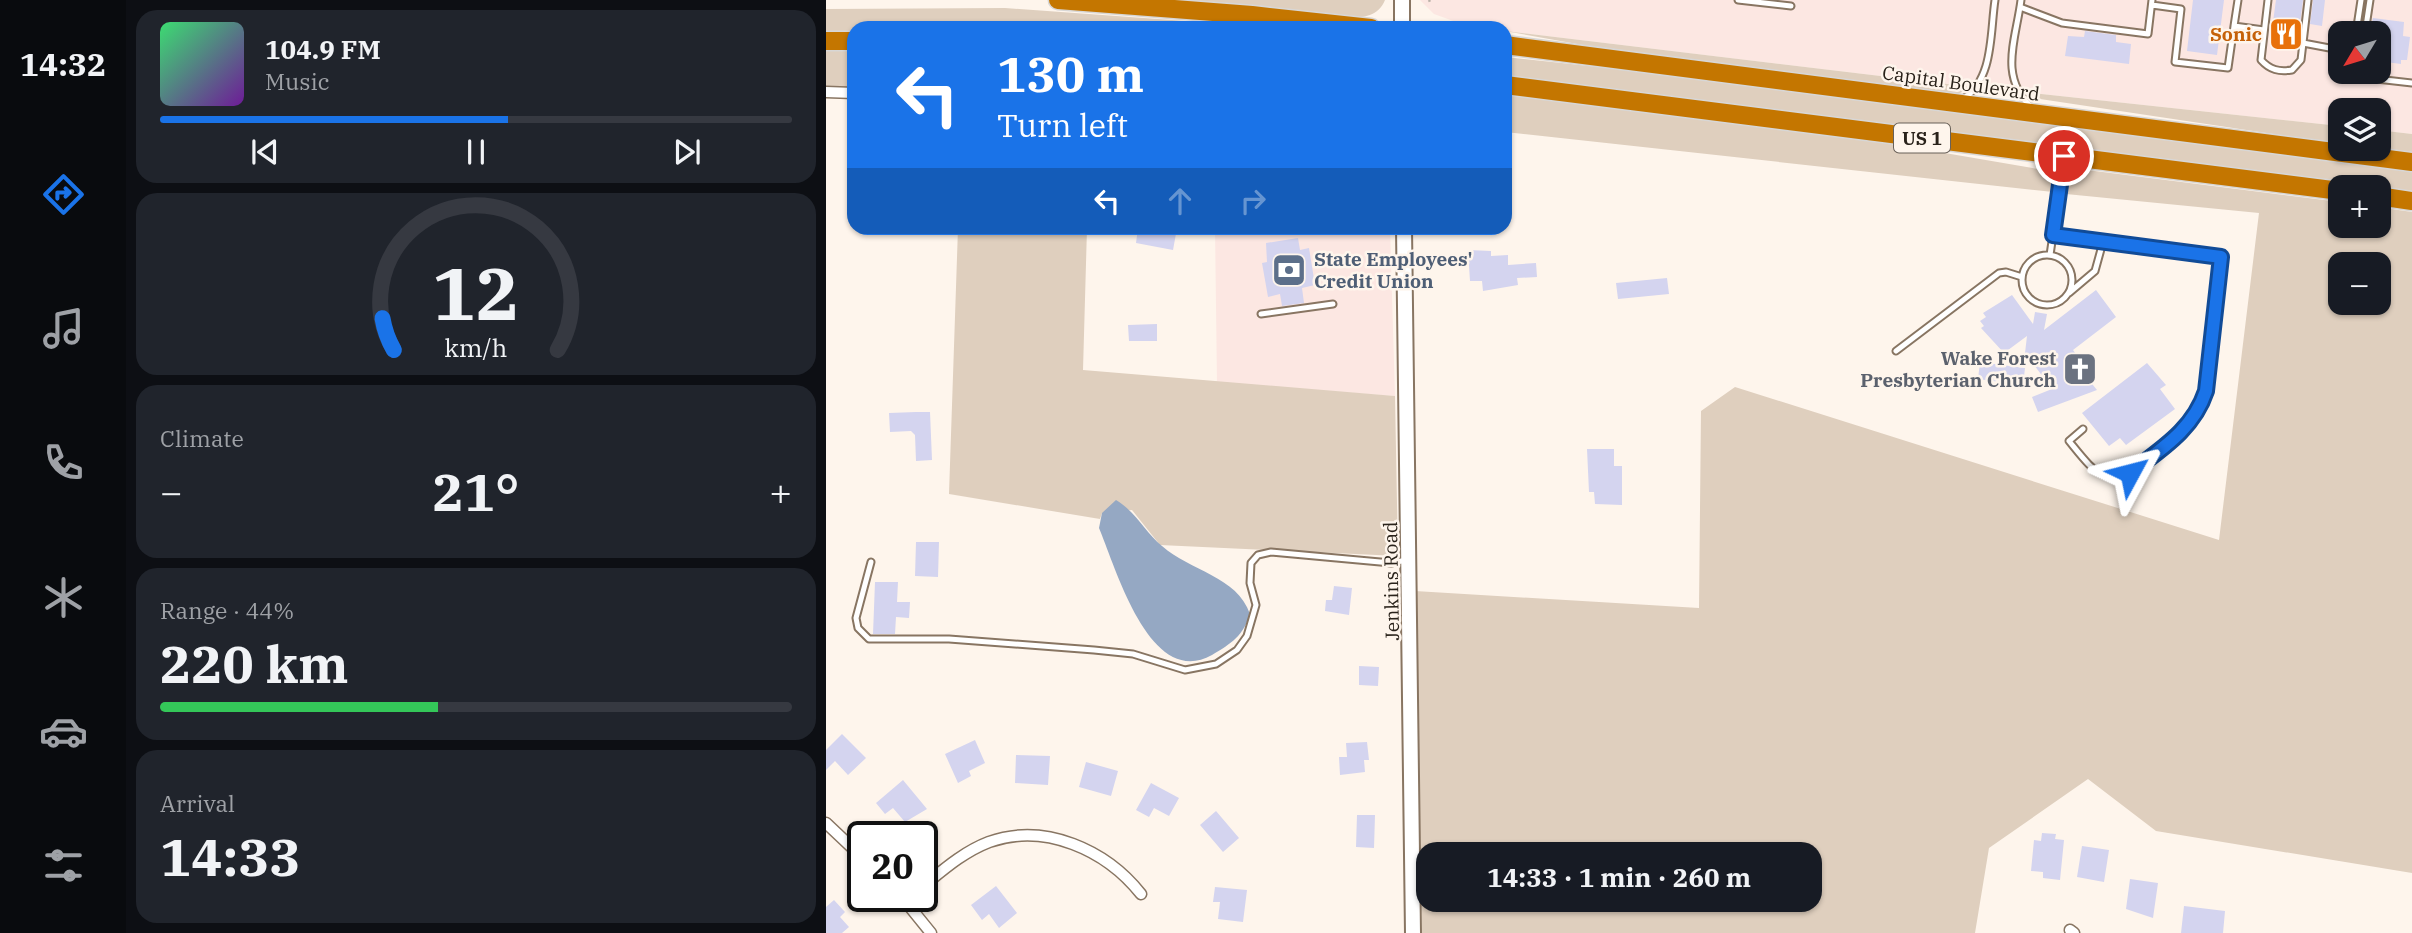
<!DOCTYPE html>
<meta charset="utf-8">
<style>
body{margin:0;font-family:"IBM Plex Serif",serif;background:#20242c;color:#f1f3f6;height:100vh;display:flex;flex-direction:column;font-size:26px;white-space:nowrap}
*{box-sizing:border-box;margin:0}
p{font-size:23px;color:#9ea1a6}
.icon{flex:none;width:38px;height:38px;fill:none;stroke:currentColor;stroke-width:2;stroke-linecap:round;stroke-linejoin:round}
.map{position:relative;flex:1;overflow:hidden}
.details{display:flex;flex-direction:column;gap:10px;padding:10px;background:#0d0f14;width:700px}
.details>*{flex:none}
.top-card{position:absolute;left:21px;top:21px;width:665px;height:214px;border-radius:21px;box-shadow:0 2px 5px #0004;background:#1a73e8;color:#fff;overflow:hidden}
.needle{width:46px;rotate:232deg}
.controls{position:absolute;left:1502px;top:21px;display:grid;gap:14px}
.controls a{display:grid;place-items:center;width:63px;height:63px;border-radius:14px;background:#171b24;box-shadow:0 2px 5px #0004;font-size:35px}
.speed{position:absolute;left:21px;top:821px;display:flex;gap:14px;font-size:35px;font-weight:700;text-align:center}
.speed>*{display:grid;place-content:center;width:91px;height:91px;border-radius:50%;background:#171b24;box-shadow:0 2px 5px #0004;line-height:1}
.speed .limit{border:4px solid #111;border-radius:10px;background:#fff;color:#111}
.pin{position:absolute;display:grid;place-items:center;width:60px;height:60px;color:#fff;margin:-30px;border:4px solid #fff;border-radius:50%;box-shadow:0 2px 7px #0007}
.me{position:absolute;width:77px;margin:-38px;rotate:52deg;stroke-linejoin:round;filter:drop-shadow(0 0 5px #0008)}
.turn{display:flex;align-items:center;gap:24px;height:147px;padding:0 35px;font-size:32px}
.turn .icon{width:91px;height:91px;stroke-width:2.5}
.turn b{display:block;font-size:49px;line-height:60px}
.lanes{display:flex;align-items:center;height:66px;padding:0 35px;background:#0003;justify-content:center;gap:35px;direction:ltr}
.lanes .off{opacity:.35}
.big{font-size:52px;font-weight:700;line-height:1.1}
.details .tile{flex:1;display:flex;flex-direction:column;justify-content:center;gap:10px;min-width:0;padding:0 24px;border-radius:21px;background:#20242c}
.details .dial{align-items:center;gap:0}
.dial svg{height:182px;overflow:visible;fill:none;stroke:#363941;stroke-width:7;stroke-linecap:round;text-anchor:middle}
.dial text{fill:#f1f3f6;stroke:none}
.song{display:flex;align-items:center;gap:21px}
.cover{width:84px;height:84px;border-radius:10px;background:linear-gradient(135deg,hsl(140 70% 55%),hsl(280 70% 35%))}
.played{height:7px;border-radius:4px;background:linear-gradient(90deg,#1a73e8 55%,#363941 55%)}
.keys{display:flex;justify-content:space-around;direction:ltr}
.heat{display:flex;justify-content:space-between;align-items:center;font-size:38px;direction:ltr}
.charge{height:10px;border-radius:5px;background:linear-gradient(90deg,#34c759 44%,#363941 0)}
.trip{position:absolute;left:590px;top:842px;width:406px;height:70px;border-radius:21px;background:#171b24;box-shadow:0 2px 5px #0004;font-weight:700;line-height:70px;text-align:center}
main{display:flex;flex:1;min-height:0}
.dock{display:flex;flex-direction:column;width:126px;justify-content:space-around;align-items:center;background:#090b0e;color:#9ea1a6}
.dock .icon{width:49px;height:49px}
.dock .on{color:#1a73e8}
.dock b{font-size:32px;color:#f1f3f6}
.map>svg:first-child{display:block}
</style>
<main>
<nav class="dock">
<b>14:32</b>
<svg class="icon on" aria-label="directions" viewBox="0 0 24 24"><path d="M12 3l9 9-9 9-9-9zM9 14v-3h6M13 9l2 2-2 2"/></svg>
<svg class="icon" aria-label="music" viewBox="0 0 24 24"><path d="M9 18V5l10-2v13"/><circle cx="6" cy="18" r="3"/><circle cx="16" cy="16" r="3"/></svg>
<svg class="icon" aria-label="phone" viewBox="0 0 24 24"><path d="M5 4h4l2 5-3 2q2 4 5 5l2-3 5 2v4C11 20 4 13 5 4z"/></svg>
<svg class="icon" aria-label="climate" viewBox="0 0 24 24"><path d="M12 3v18M4 7l16 10M4 17L20 7"/></svg>
<svg class="icon" aria-label="car" viewBox="0 0 24 24"><path d="M5 17H2v-5l4-1 3-4h7l3 4 3 1v5h-3M9 17h6M6 11h13"/><circle cx="7" cy="17" r="2"/><circle cx="17" cy="17" r="2"/></svg>
<svg class="icon" aria-label="filters" viewBox="0 0 24 24"><path d="M4 7h16M4 17h16"/><circle cx="9" cy="7" r="2"/><circle cx="15" cy="17" r="2"/></svg>
</nav>
<section class="details">
<div class="tile">
<div class="song"><i class="cover"></i><div><b>104.9 FM</b><p>Music</p></div></div>
<div class="played"></div>
<div class="keys"><svg class="icon" aria-label="previous" viewBox="0 0 24 24"><path d="M18 5L8 12l10 7zM5 5v14"/></svg><svg class="icon" aria-label="pause" viewBox="0 0 24 24"><path d="M8 5v14M16 5v14"/></svg><svg class="icon" aria-label="next" viewBox="0 0 24 24"><path d="M6 5l10 7-10 7zM19 5v14"/></svg></div>
</div>
<div class="tile dial"><svg viewBox="0 0 100 80">
<path d="M14 69A42 42 0 1 1 86 69"/>
<path d="M14 69A42 42 0 0 1 9 55" stroke="#1a73e8"/>
<text x="50" y="56" font-size="32" font-weight="700">12</text>
<text x="50" y="72" font-size="11">km/h</text>
</svg></div>
<div class="tile"><p>Climate</p>
<div class="heat"><a>−</a><b class="big">21°</b><a>+</a></div>
</div>
<div class="tile"><p>Range · 44%</p><b class="big">220 km</b><div class="charge"></div></div>
<div class="tile"><p>Arrival</p><b class="big">14:33</b></div>
</section>
<div class="map">
<svg width="1586" height="933" viewBox="0 0 1586 933">
<rect width="100%" height="100%" fill="#fef5ec"/>
<path fill="#fce7e2" fill-rule="evenodd" d="M594 0H1586V134L1552 130V110H1514V126L1113 83 679 31V28L644 27 608 14ZM1514 33H1552V72H1514Z
M389 228H564L569 396 391 383Z"/>
<path fill="#dfcfbe" fill-rule="evenodd" d="M342 0H559C553 16 537 18 522 18Z
M179 8 458 28H28V34H0V9Z
M679 31 1113 83 1146 87 1134 93H1126L796 52Z
M0 49H28V87H0Z
M679 57 885 79 1586 170V191L1430 175 679 75Z
M679 90 1072 145 1218 170 1227 178V192L679 132Z
M1206 93 1514 126V144L1214 99Z
M1552 130 1586 134V153L1552 149Z
M1253 169 1514 202V226H1552V207L1586 212V873L1330 831 1262 779 1163 848 1149 933H596L589 591 873 608 875 411 909 387 1393 540 1433 213 1240 194 1243 180ZM1514 264H1552V303H1514ZM602 854H984V900H602Z
M132 228H261L257 370 569 396 572 556 334 545 306 510 276 513 274 519 123 494Z"/>
<path fill="#95a8c3" d="M290 500C310 512 319 532 336 546 364 571 411 576 424 614 417 636 406 643 386 655 324 690 290 568 273 528L276 513Z"/>
<path fill="#d4d4ef" d="M1367 0H1398L1391 55 1361 51Z
M1450 0H1477L1474 23 1469 22 1466 47 1444 44Z
M1487 0H1499L1496 26 1484 24Z
M1547 18 1578 22 1577 36 1584 37 1581 60H1575V64L1552 61V33H1544Z
M1259 31 1290 35V42L1305 44 1303 64 1239 56 1242 36 1258 37Z
M312 228H351L347 250 310 243Z
M472 238 474 250 483 248 489 285 476 288 478 303 456 306 454 294 442 297 436 263 441 262 440 243Z
M642 250 665 251V256L682 255V265L710 263 711 277 691 278 692 285 657 291 656 281H644Z
M841 278 843 294 792 299 790 283Z
M1270 290 1290 317 1247 350 1262 371 1258 374 1271 390 1212 412 1206 397 1226 389 1199 353 1201 336 1178 353 1155 328 1158 326 1154 321 1160 317 1157 313 1186 295 1207 324 1209 312 1221 314 1218 330Z
M331 324V341H303L302 325Z
M1154 362 1199 368 1197 385 1152 379Z
M1321 363 1340 385 1334 389 1349 409 1300 445 1294 438 1283 446 1256 413Z
M90 412H104L106 460 90 461 89 435 85 431 64 432 63 413Z
M761 449H788V466H796V505L769 504 768 492H763Z
M90 542H113L112 577 89 576Z
M49 582H72L71 602H84L83 618 70 617 69 634H47Z
M508 586 526 588 523 615 499 611 500 600H506Z
M533 666 553 667 552 686 533 685Z
M16 734 40 758 22 775 9 761 0 770V750Z
M149 740 159 763 143 771 145 776 132 783 119 754Z
M541 742 543 760H538L539 772 514 775 513 757H521L520 743Z
M190 755 224 756 222 785 189 783Z
M260 762 292 771 285 796 253 787Z
M77 780 101 809 79 822 67 808 59 814 50 803Z
M325 783 353 798 343 816 328 808 323 817 310 810Z
M390 811 413 838 397 852 374 825Z
M531 815H549L548 848 530 847Z
M1216 833 1230 834 1229 839 1238 840 1234 880 1217 878V872L1205 871 1208 840 1215 841Z
M1256 846 1283 850 1278 882 1251 877Z
M1304 879 1332 883 1327 918 1300 909Z
M170 886 191 913 173 928 163 914 156 920 145 905Z
M389 887 421 890 417 922 392 919 394 902H387Z
M8 900 19 912 14 917 23 927 16 933H0V907Z
M1358 906 1399 911 1397 933H1355Z"/>
<g fill="none" stroke-linecap="round" stroke-linejoin="round">
<g stroke="#887562" stroke-width="9">
<path id="lane" d="M912 0 965 6
M1195 0C1190 40 1172 76 1206 108
M1442 0 1435 60C1444 70 1453 72 1466 70L1475 60 1482 0
M1326 5 1355 9 1349 62 1402 68 1408 26 1438 30
M1194 7 1236 23 1322 34 1326 0
M1408 26 1412 0
M1530 33 1535 0
M1539 33 1544 0
M1477 43 1514 50
M1524 72V76L1586 83
M1137 99C1168 79 1164 33 1169 0
M1227 235 1395 257C1391 297 1389 389 1368 419 1355 436 1335 448 1319 461 1280 491 1269 473 1243 441L1257 429
M1224 255 1238 159
M1196 280a25 25 0 1 1 50 0a25 25 0 1 1-50 0Z
M1243 293 1269 271 1277 242
M435 314 507 304
M1070 351 1173 273 1180 272 1196 277
M45 562 30 618 32 628 43 639H123L268 650 307 654 359 670 390 664 411 650 421 636 430 605 424 583 425 563 432 555 445 552 565 563 581 560"/>
</g>
<g stroke="#887562" stroke-width="13">
<path id="street" d="M0 92 28 93
M0 823 37 858
M96 887C117 870 137 852 163 842 219 822 280 850 315 894
M75 896 105 933
M1244 930 1248 933"/>
</g>
<g stroke="#887562" stroke-width="18">
<path id="secondary" d="M576 0V28
M578 228 587 933"/>
</g>
<g stroke="#d8d7d6" stroke-width="21">
<path id="highway" d="M232 0 426 15 545 28
M0 41H28
M679 45 1586 162
M679 85 1514 191
M1552 196 1586 201"/>
</g>
<path stroke="#bab1a8" stroke-width="2.5" stroke-dasharray="2 5" stroke-linecap="butt" d="M603 0 604 2"/>
<use href="#lane" stroke="#fff" stroke-width="5"/>
<use href="#street" stroke="#fff" stroke-width="10"/>
<use href="#secondary" stroke="#fff" stroke-width="14"/>
<use href="#highway" stroke="#c47600" stroke-width="18"/>
</g>
<g fill="none" stroke-linecap="round" stroke-linejoin="round">
<g stroke="#114b97" stroke-width="18">
<path id="route" d="M1238 156 1227 235 1395 257 1380 391C1367 430 1335 449 1304 473"/>
</g>
<use href="#route" stroke="#1a73e8" stroke-width="12"/>
</g>
<defs>
<g id="restaurant-square" transform="scale(1.75)"><rect x="-9" y="-9" width="18" height="18" rx="4" fill="#e8710a" stroke="#fef5ec"/><path d="M-5-6h1v4h1v-4h1v4h1v-4h1v5L-1.5 .5V6h-2V.5L-5-1ZM5-6V6H3V1.5H1.5Q1.5-4 5-6Z" fill="#fff"/></g>
<g id="bank-square" transform="scale(1.75)"><rect x="-9" y="-9" width="18" height="18" rx="4" fill="#5c6f8a" stroke="#fef5ec"/><path d="M-6-4H6V4H-6ZM0-2.3a2.3 2.3 0 1 0 0 4.6a2.3 2.3 0 1 0 0-4.6Z" fill="#fff"/></g>
<g id="church-square" transform="scale(1.75)"><rect x="-9" y="-9" width="18" height="18" rx="4" fill="#6b7280" stroke="#fef5ec"/><path d="M-1.2-6h2.4v3.5h3.3v2.4h-3.3V6h-2.4V-.1h-3.3v-2.4h3.3Z" fill="#fff"/></g>
</defs>
<g fill-rule="evenodd">
<use href="#restaurant-square" x="1460" y="34"/>
<use href="#bank-square" x="463" y="270"/>
<use href="#church-square" x="1254" y="369"/>
</g>
<g text-anchor="middle" dominant-baseline="central" stroke-width="5" stroke-linejoin="round" paint-order="stroke">
<rect fill="#fef5ec" stroke="#696159" stroke-width="2" x="1068" y="123.5" width="56" height="29" rx="5"/>
<g font-size="18" font-weight="bold" fill="#29221a">
<text x="1096" y="138">US 1</text>
</g>
<g font-size="19" font-weight="bold" fill="#c56008" stroke="#fef5ec" text-anchor="end">
<text x="1436" y="34">Sonic</text>
</g>
<g font-size="19" fill="#29221a" stroke="#fef5ec">
<text transform="translate(1135 83) rotate(8)">Capital Boulevard</text>
<text transform="translate(565 581) rotate(-91)">Jenkins Road</text>
</g>
<g font-size="19" font-weight="bold" fill="#4e5e75" stroke="#fef5ec" text-anchor="start">
<text x="488" y="259">State Employees'<tspan x="488" dy="22">Credit Union</tspan></text>
</g>
<g font-size="19" font-weight="bold" fill="#5b616d" stroke="#fef5ec" text-anchor="end">
<text x="1230" y="358">Wake Forest<tspan x="1230" dy="22">Presbyterian Church</tspan></text>
</g>
</g>
</svg>
<div class="controls">
<a><svg class="needle" viewBox="-14 -14 28 28"><path d="M0-13l5 13h-10z" fill="#e53935"/><path d="M0 13l5-13h-10z" fill="#9ea1a6"/></svg></a>
<a><svg class="icon" aria-label="layers" viewBox="0 0 24 24"><path d="M12 4l9 5-9 5-9-5zM3 14l9 5 9-5"/></svg></a>
<a>+</a>
<a>−</a>
</div>
<div class="speed"><div class="limit">20</div></div>
<div class="pin" style="left:1238px;top:156px;background:#d93025"><svg class="icon" aria-label="arrive" viewBox="0 0 24 24"><path d="M6 21V4h12l-3 4 3 4H6"/></svg></div>
<svg class="me" style="left:1304px;top:473px" viewBox="-20 -20 40 40"><path d="M0-17L14 15 0 8-14 15z" fill="#1a73e8" stroke="#fff" stroke-width="4"/></svg>
<div class="trip">14:33 · 1 min · 260 m</div>
<div class="top-card">
<div class="turn"><svg class="icon" aria-label="left" viewBox="0 0 24 24"><path d="M17 20v-9H6M10 6l-5 5 5 5"/></svg><div><b>130 m</b>Turn left</div></div>
<div class="lanes"><svg class="icon" aria-label="left" viewBox="0 0 24 24"><path d="M17 20v-9H6M10 6l-5 5 5 5"/></svg><svg class="icon off" aria-label="ahead" viewBox="0 0 24 24"><path d="M12 20V5M6 11l6-6 6 6"/></svg><svg class="icon off" aria-label="right" viewBox="0 0 24 24"><path d="M7 20v-9h11M14 6l5 5-5 5"/></svg></div>
</div>
</div>
</main>
